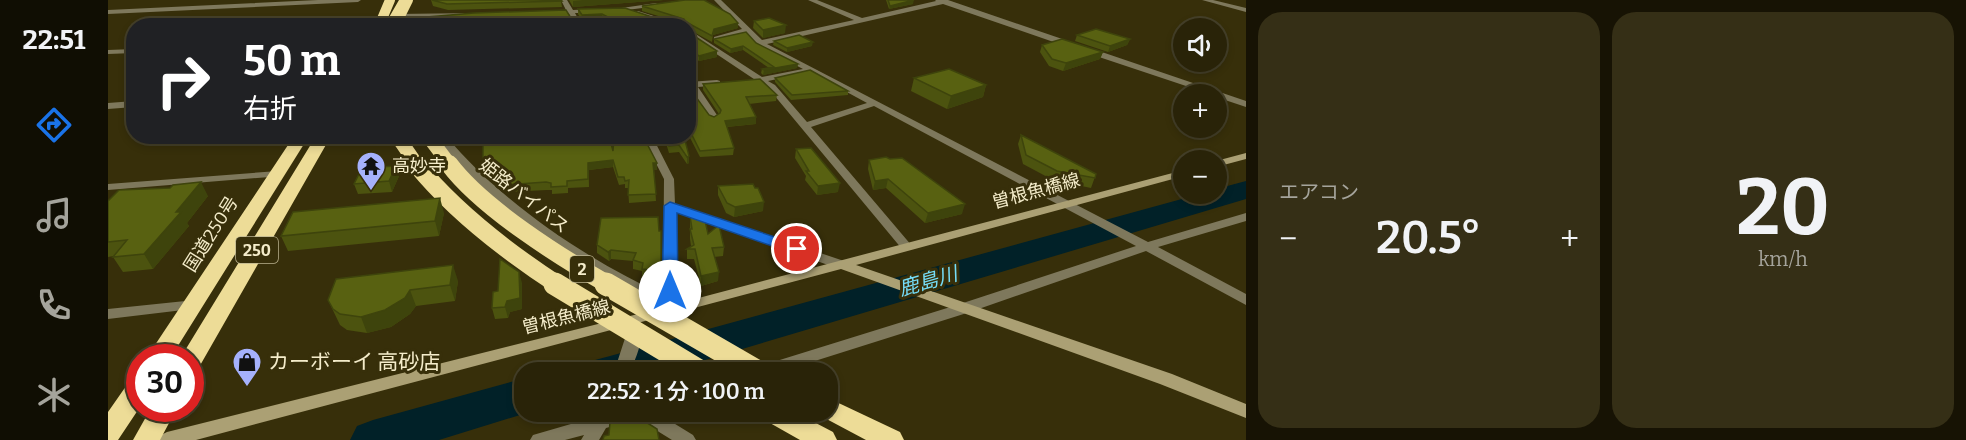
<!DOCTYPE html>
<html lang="ja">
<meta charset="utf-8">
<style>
body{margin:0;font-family:Bitter,"Noto Sans JP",serif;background:#352f16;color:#f1f3f6;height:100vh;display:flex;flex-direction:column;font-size:22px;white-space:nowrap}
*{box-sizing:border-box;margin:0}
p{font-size:20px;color:#a5a49c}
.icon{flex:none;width:33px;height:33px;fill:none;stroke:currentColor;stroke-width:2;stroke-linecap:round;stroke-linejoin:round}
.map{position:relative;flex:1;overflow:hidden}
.side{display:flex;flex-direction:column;gap:12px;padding:12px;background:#171304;width:720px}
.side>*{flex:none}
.banner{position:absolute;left:18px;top:18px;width:570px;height:126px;border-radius:24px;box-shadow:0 3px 9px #0003,0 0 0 2px #454029;background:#202124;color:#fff;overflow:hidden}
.tools{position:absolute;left:1065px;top:18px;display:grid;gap:12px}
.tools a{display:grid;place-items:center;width:54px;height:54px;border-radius:50%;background:#292308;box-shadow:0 3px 9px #0003,0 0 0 2px #454029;font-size:30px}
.speed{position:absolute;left:18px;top:344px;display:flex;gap:12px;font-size:30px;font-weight:700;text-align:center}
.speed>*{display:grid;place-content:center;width:78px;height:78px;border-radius:50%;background:#292308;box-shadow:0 3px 9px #0003,0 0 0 2px #454029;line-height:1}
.speed .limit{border:9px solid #d22;background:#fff;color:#111}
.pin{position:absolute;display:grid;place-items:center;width:51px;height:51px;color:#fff;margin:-26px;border:3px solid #fff;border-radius:50%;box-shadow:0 2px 6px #0007}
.me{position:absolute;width:66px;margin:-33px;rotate:0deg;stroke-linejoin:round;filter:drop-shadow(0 0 4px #0008)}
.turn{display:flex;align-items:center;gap:21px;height:126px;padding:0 18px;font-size:27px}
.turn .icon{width:78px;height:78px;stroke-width:2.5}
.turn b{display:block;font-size:42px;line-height:51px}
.big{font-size:45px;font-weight:600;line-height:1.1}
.side .tile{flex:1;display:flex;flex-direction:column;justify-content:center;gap:9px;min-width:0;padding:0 21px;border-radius:24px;background:#352f16}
.side .dial{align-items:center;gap:0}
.dial b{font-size:78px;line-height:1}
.heat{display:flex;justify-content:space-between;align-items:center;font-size:33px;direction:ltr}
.side .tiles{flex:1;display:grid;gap:12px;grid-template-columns:repeat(2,1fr)}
.trip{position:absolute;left:406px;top:362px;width:324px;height:60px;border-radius:24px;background:#292308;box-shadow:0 3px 9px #0003,0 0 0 2px #454029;font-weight:600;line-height:60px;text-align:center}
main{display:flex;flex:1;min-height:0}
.tabs{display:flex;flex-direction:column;width:108px;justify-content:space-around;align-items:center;background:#100e03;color:#a5a49c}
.tabs .icon{width:42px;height:42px}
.tabs .active{color:#1a73e8}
.tabs b{font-size:27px;color:#f1f3f6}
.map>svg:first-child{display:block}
</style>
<main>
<nav class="tabs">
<b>22:51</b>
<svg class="icon active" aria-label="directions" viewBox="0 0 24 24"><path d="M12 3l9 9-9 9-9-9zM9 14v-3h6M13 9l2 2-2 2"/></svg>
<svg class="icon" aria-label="music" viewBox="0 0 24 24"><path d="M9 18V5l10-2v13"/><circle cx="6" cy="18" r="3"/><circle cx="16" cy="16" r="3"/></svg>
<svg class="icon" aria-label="phone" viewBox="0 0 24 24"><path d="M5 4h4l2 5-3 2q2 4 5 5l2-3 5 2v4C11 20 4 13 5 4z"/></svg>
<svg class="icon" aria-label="climate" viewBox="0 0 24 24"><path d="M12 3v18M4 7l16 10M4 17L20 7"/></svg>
</nav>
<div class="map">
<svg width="1138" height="440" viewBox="0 0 1138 440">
<rect width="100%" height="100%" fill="#372f0a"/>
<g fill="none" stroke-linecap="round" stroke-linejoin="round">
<path fill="#012128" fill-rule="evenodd" d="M1138 181V199L557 372H481L487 360 502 356 1092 194H1108V189Z
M417 378V411H425L331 440H242L249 426 265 420Z"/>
<path fill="#7e785c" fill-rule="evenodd" d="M210 0H253L250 2 0 14V10Z
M453 0H459L465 10 485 9 488 11 485 13H467L474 26H467L461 14H443L440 12 443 10H458Z
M606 0H613L654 40 746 20 700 0H709L754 18 828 1 827 0H840L966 43V47H960L835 4 659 44 1040 242 1138 213V221L1050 247 1138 294V305L1038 251 862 312 672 372H644L646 368 852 304 1028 246 766 106 703 127 804 246 802 249H794L661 89 580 35V29L654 77 695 69 649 45 638 33 606 41V37L634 29ZM702 72 759 103 699 122 667 85 660 81Z
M1094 0H1105L1138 8V12Z
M548 3 551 5 550 6 503 12 500 10Z
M530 11 574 25 575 26H563L528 14V12Z
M370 13V15L368 16 286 18 283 16 286 14Z
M976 48H982L1138 101V107L1108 97V94H1102L976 52Z
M26 49V53L0 54V50Z
M609 80 612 81V85L590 87 611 118 606 121 603 120 580 88V82Z
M26 101V107L0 109V103Z
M327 136H338C394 203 479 260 558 296L555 291 556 179 534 136H544L566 179 567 204 736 261 738 264 736 267H726L567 212 569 291 578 307 576 311H566C537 299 511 283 485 267 426 232 370 192 327 136Z
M170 171 174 172 175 174 174 176 0 190V184Z
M87 300 92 302 94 305 92 308 0 319V309Z
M526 325 531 326C537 340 527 359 522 372H506L521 326Z
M490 411H546L585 435 588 440H564L530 419 498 428 491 440H473L476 435 457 440H422L425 435 487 417Z"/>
<path fill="#aba074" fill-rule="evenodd" d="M1138 153V159L1108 167V161Z
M1076 170V176L748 265 1064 374 1138 404V418L1052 384 733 269 88 440H50L53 435 59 432 526 315Z"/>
<path fill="#eddc97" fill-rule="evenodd" d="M291 0H301L286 26H276Z
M186 136H201L63 357H39Z
M208 136H223L90 369 82 372V357H73Z
M32 376V407L10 440H0V412L23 379Z
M720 398 792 432 796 440H758L711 415 709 411H720Z
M43 408H69L52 440H25Z
M649 411H685L725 432 729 440H692L653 418Z"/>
<path stroke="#eddc97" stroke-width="10" d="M271 26 282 0
M287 26 300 0"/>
<path stroke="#eddc97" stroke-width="14" d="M289 136 309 165
M320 136 342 165"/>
<path stroke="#eddc97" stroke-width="18" d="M308 164C347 212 398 251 450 285
M341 164C374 208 452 257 501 285"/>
<path stroke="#eddc97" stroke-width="23" d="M447 284 593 372
M498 284 650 372"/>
</g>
<path fill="#4c530f" d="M323 0H453L454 7 340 10 325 6Z
M461 0H556L465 7Z
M778 0H804L805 4 781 9Z
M534 6 630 28 605 35 604 42 580 29V26H316L490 23 496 19 474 21 470 14V9L562 23H573L534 11Z
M646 21 677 33 655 38 645 28Z
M580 32 609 57 591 61 583 55 580 51Z
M969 35 1022 39 1019 45 1000 52 967 41Z
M606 39 648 43 690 64 689 68 655 75 653 73 654 69 661 68 635 50 622 53 606 43Z
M666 41 704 46 679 52 665 45Z
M934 45 995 52 992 59 955 71 941 66 932 52Z
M667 78 740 91V95L683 100 667 82Z
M806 78 878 85 875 97 839 109 803 91Z
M595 84 669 95 668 101 641 104 648 124 619 127 626 148 625 155 592 157 580 134V86L601 115 606 117 611 114 595 90Z
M913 135 988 174 983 188 945 180 915 164 910 144Z
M353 136H366L361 142 355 139Z
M557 136H576L581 163 579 164 571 152 561 153 557 140Z
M688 149 730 192 709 195 697 180 698 176 687 158Z
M505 151 549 170H546L548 201 521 203 520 188H517V184L511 185 505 167 481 170V187L460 188V193L444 194V190H439L398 192 385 175 383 168 376 169 375 162Z
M761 160 854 214 817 223 778 188 765 190 760 169Z
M291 176 284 192 250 194 246 184Z
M610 186 655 211 626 217 618 213 610 195Z
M100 196 79 223 81 226 45 269 15 272 5 257 6 256 0 257V201Z
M336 213 331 236 180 251 173 236Z
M582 216 600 234 616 247 615 256 606 257 610 281 593 286 586 259H579V249L583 246 582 239Z
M551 231H553V279L534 277V271L525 269V261L503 259 501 261 489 253V245Z
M350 281 347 301 308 306 302 314 283 327 259 333 239 330 232 325 220 300Z
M414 283V309L402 312 400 318 387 319 384 308 390 291Z"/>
<path fill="#3e440c" d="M475 0H556L465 7V1Z
M806 0 805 4 781 9 782 6Z
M494 14 495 19 474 21V15Z
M630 23V28L605 35 604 42 606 29Z
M678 25 677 33 655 38V30Z
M1022 39 1019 45 1000 52 1002 46Z
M705 42 704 46 679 52V48Z
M635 46V50L622 53 623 49Z
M609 51V57L591 61V56Z
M995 52 992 59 955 71 958 63Z
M690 64 689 68 655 75 656 70Z
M878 85 875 97 839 109 843 96Z
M648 117V124L617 127V121Z
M360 136H366L361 142Z
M581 156V163L579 164V157Z
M505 160V167L481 170V187L480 163Z
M545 163H549V170H545Z
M288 166 291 176 284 192 281 181Z
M780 179 778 188 765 190 767 181Z
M93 182 100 196 79 223 81 226 45 269 36 254 68 212Z
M732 183 730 192 709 195 710 186Z
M332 198 336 213 331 236 327 221Z
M656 202 655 211 626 217 627 207Z
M857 204 854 214 817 223 820 213Z
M503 250V259L501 261 500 252Z
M345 265 350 281 347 301 342 285Z
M411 272 414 283V309L402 312 400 318 397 307Z
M611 272 610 281 593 286V276Z
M302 290 308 306 302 314 283 327 259 333 253 317Z"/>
<path fill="#586111" stroke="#3e440c" stroke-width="1.5" d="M324 0H453L454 1 339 4Z
M577 0H596L622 14 630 23 606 29 604 36 578 22 579 26H316L319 17 366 13 458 10 466 23H490L500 17 494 14 474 15 470 9 517 8 562 23H575L577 21 576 19 534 6Z
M780 0H806L782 6Z
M661 18 678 25 655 30 646 21Z
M988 29 1022 39 1002 46 969 35Z
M580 32 609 51 591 56 583 49 580 46Z
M638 32 648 43 690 64 656 70 654 69 666 67 635 46 623 49 606 39Z
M691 35 705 42 679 48 666 41Z
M954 39 995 52 958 63 944 59 934 45Z
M841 69 878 85 843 96 806 78Z
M702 70 740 91 684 95 667 78Z
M652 79 669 95 638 97 648 117 617 121 626 148 592 151 580 127V86L601 115 606 117 612 113 613 110 595 84Z
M913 135 988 174 987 178 949 171 918 155Z
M375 136H501L505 151 506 136H535L549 163H545L548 194 520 195 521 180 517 181 516 177H510L505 160 480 163V179L459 181V186L443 187V183L438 182 396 185 383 168 385 161 375 162Z
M558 136H576L581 156 579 157 571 145 561 146Z
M703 148 732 183 710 186 698 171H701L688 149Z
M778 157 782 159 794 158 857 204 820 213 780 179 767 181 761 160Z
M288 166 281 181 246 184 254 168Z
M93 182 68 212H73L36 254 5 257 19 240 0 242V201L11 190 62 188 65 185Z
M645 184 647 188H650L656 202 627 207 619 203 610 186Z
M332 198 327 221 173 236 185 212Z
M582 216H596L600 234 611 225 616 247 604 248 611 272 593 276 587 249H579L586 245 582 229H584Z
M550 217 551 231H553V271L534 269 535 263 525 260 528 253 503 250 500 252 489 245 493 218Z
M392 259 411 272 412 298 399 301 397 307 384 308 385 292 390 291Z
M345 265 342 285 302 290 297 298 277 310 253 317 232 314 225 309 220 300 228 279Z
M530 417 549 429 551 440H495L496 436 501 435 502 422Z"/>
<path fill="#1a73e8" stroke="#114b97" stroke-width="1.5" d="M562 202 694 246 696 249 689 254 684 253 569 213 570 291 568 295H557L554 291 556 206Z"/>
<defs>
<g id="temple-pin" transform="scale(1.5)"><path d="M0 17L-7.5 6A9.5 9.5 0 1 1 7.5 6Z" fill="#a5b1fc" stroke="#372f0a"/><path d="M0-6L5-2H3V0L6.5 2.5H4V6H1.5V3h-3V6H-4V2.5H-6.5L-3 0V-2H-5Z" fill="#111"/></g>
<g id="shop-pin" transform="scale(1.5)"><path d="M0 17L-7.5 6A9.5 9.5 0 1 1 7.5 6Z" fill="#a5b1fc" stroke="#372f0a"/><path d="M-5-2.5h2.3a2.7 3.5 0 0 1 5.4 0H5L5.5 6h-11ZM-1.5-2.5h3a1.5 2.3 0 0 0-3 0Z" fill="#111"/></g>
</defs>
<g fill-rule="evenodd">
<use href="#temple-pin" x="263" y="166"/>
<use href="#shop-pin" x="139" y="362"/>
</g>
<g text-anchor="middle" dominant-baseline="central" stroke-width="6" stroke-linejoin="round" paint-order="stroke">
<g fill="#372f0a" stroke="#bbb390" stroke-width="1.5">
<rect x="128" y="237" width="42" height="26" rx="4.5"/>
<rect x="462" y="256" width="24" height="26" rx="4.5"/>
</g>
<g font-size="16" font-weight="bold" fill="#f4ecca">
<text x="149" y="250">250</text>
<text x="474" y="269">2</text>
</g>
<g font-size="18" fill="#f4ecca" stroke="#372f0a" text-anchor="start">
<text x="284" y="166">高妙寺</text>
</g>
<g font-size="18" fill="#f4ecca" stroke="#372f0a">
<text transform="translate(928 191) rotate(-15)">曽根魚橋線</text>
<text transform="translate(416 196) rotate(38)">姫路バイパス</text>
<text transform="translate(103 234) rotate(-58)">国道250号</text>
<text transform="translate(458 317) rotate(-14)">曽根魚橋線</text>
</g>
<g font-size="20" font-style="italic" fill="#75ddf8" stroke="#372f0a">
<text transform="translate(820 281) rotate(-16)">鹿島川</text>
</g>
<g font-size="21" fill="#f4ecca" stroke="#372f0a" text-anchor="start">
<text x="160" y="362">カーボーイ 高砂店</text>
</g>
</g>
</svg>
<div class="tools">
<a><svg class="icon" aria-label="sound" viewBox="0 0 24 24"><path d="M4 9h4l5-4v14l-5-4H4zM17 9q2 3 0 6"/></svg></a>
<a>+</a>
<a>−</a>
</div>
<div class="speed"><div class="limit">30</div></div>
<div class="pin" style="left:689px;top:249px;background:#d93025"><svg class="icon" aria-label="arrive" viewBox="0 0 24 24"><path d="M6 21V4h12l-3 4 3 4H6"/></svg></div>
<svg class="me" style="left:562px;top:291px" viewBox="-20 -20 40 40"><circle r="19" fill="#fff"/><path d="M0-13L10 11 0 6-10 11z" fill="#1a73e8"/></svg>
<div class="trip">22:52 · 1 分 · 100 m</div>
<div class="banner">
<div class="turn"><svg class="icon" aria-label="right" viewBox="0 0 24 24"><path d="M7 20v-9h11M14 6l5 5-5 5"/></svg><div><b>50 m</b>右折</div></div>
</div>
</div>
<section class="side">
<div class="tiles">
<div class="tile"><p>エアコン</p>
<div class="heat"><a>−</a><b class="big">20.5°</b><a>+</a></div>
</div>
<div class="tile dial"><b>20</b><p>km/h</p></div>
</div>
</section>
</main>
